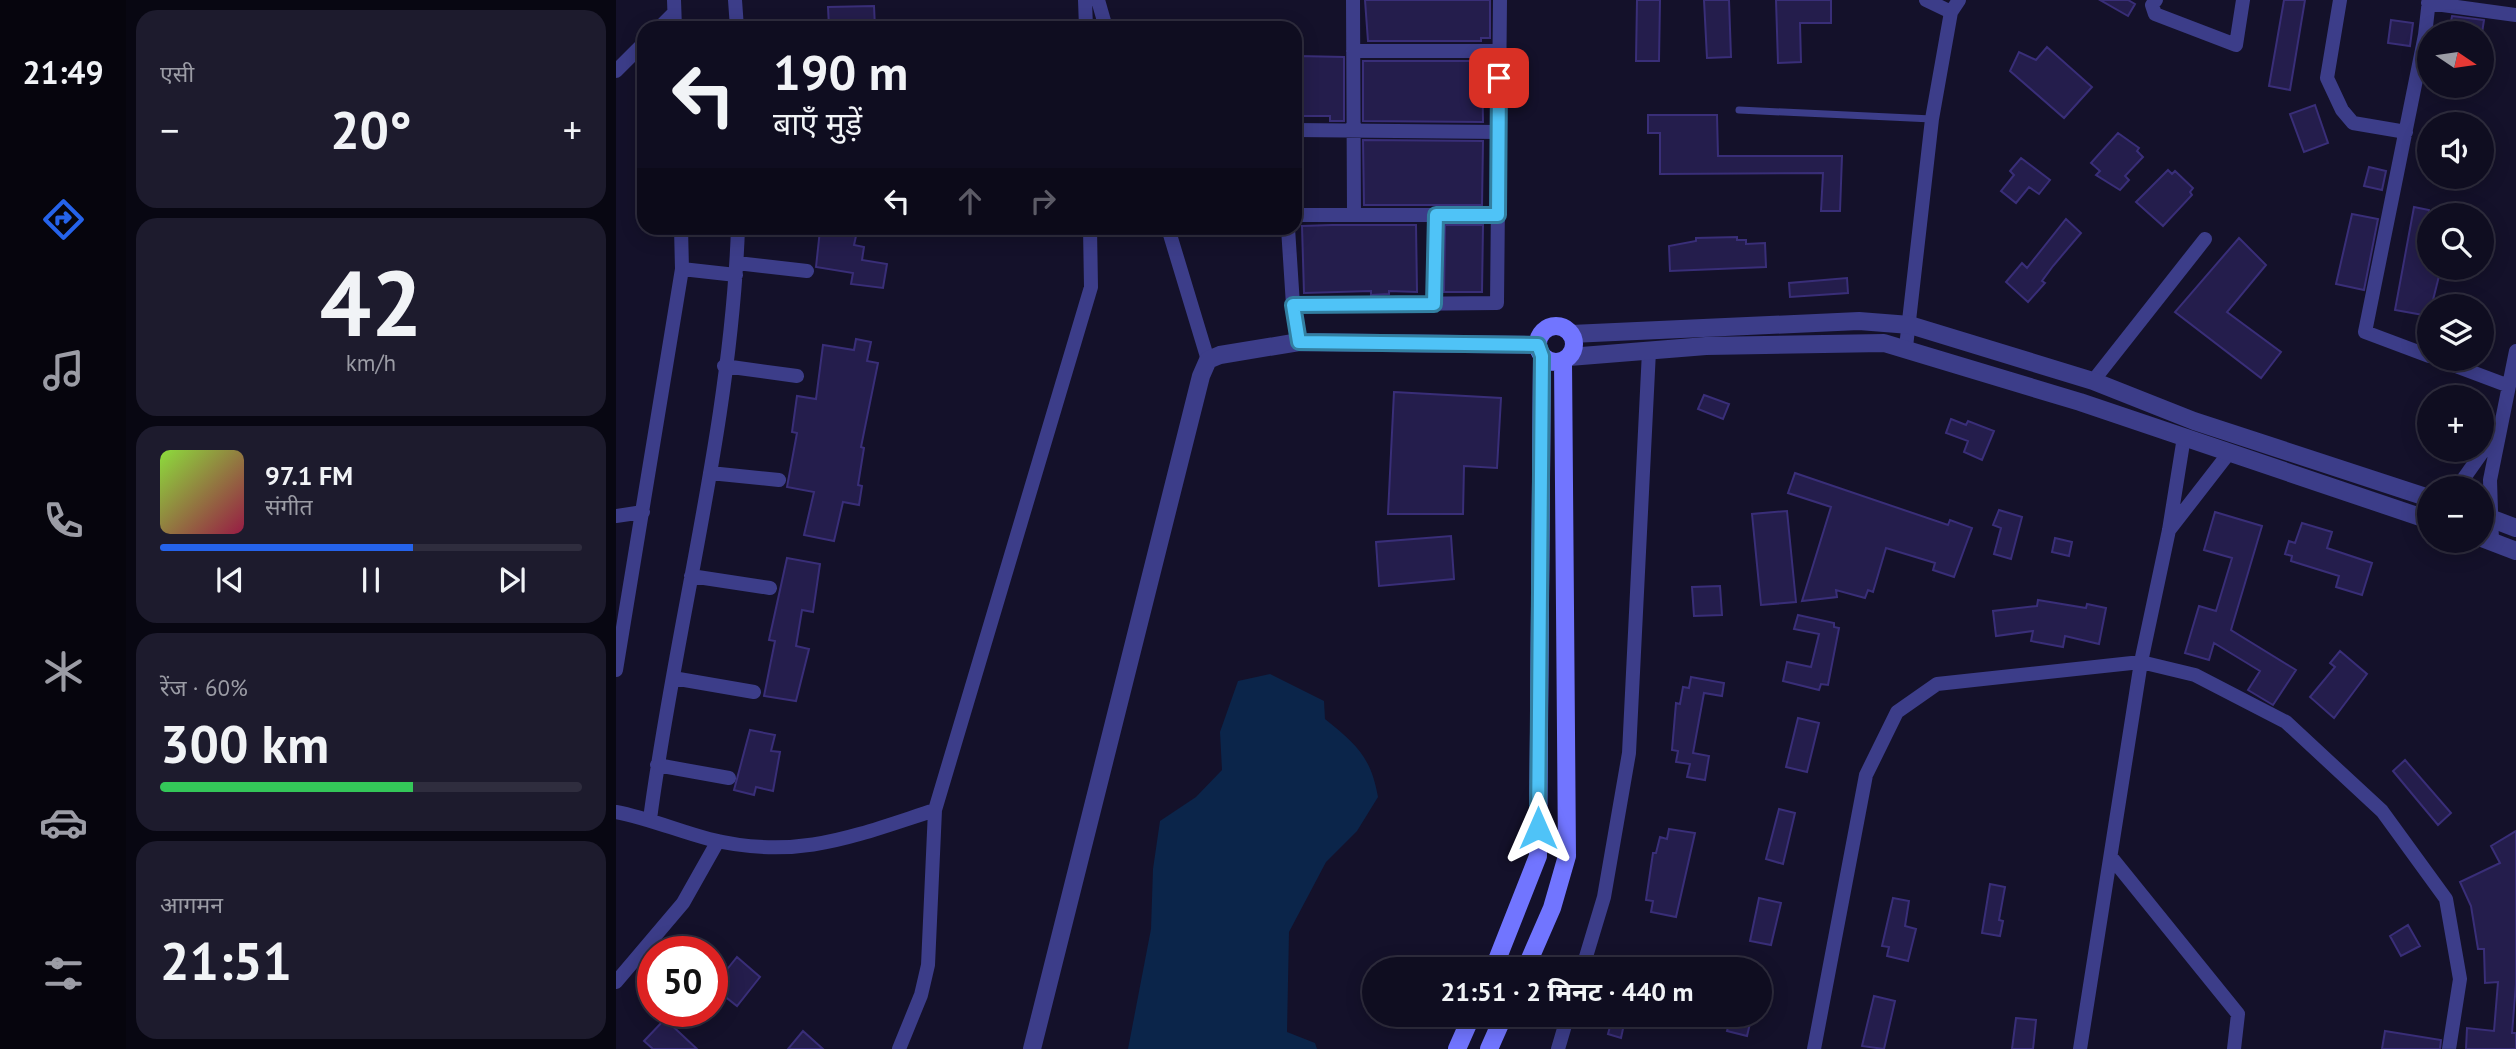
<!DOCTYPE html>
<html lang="hi">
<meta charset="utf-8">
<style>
body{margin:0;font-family:"PT Sans","Noto Sans Devanagari",sans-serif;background:#1d1b2d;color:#f1f3f6;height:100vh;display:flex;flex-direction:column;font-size:26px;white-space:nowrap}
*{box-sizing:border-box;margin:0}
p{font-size:23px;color:#9b9ca5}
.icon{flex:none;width:38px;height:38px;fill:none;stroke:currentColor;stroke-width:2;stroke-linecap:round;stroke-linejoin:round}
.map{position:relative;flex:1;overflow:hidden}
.side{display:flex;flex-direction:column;gap:10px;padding:10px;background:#080712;width:490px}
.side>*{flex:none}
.top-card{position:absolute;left:21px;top:21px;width:665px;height:214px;border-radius:21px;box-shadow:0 4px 18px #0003,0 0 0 2px #2f2d3e;background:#0f0d20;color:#f1f3f6;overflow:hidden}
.needle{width:46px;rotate:103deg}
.buttons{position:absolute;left:1801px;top:21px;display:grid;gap:14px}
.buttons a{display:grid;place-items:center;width:77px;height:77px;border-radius:50%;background:#0f0d20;box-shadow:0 4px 18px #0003,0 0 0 2px #2f2d3e;font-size:35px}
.speed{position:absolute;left:21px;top:936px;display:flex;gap:14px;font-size:35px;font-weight:700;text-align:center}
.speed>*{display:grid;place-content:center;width:91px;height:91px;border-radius:50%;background:#0f0d20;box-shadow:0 4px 18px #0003,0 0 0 2px #2f2d3e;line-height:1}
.speed .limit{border:10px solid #d22;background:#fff;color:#111}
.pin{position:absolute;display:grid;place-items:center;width:60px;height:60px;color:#fff;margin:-30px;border-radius:14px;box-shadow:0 4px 10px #0006}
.me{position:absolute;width:77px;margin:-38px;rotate:0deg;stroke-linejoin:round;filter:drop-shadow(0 0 5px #0008)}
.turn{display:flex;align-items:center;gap:24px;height:147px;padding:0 21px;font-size:32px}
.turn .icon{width:91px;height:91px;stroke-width:2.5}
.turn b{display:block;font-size:49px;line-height:60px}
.lanes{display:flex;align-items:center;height:66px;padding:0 21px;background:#0003;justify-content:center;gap:35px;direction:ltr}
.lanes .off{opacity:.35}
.big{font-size:52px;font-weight:700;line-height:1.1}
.side .tile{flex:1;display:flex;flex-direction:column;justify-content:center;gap:10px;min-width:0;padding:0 24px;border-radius:21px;background:#1d1b2d}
.side .dial{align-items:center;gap:0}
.dial b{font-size:91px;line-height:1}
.song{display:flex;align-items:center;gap:21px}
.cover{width:84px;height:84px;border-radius:10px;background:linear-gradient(135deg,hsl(90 70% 55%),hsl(340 70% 35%))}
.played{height:7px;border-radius:4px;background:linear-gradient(90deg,#2563eb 60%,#2f2d3e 60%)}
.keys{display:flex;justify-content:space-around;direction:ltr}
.heat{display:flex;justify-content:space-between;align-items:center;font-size:38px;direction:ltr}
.charge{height:10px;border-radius:5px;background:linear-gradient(90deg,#34c759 60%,#2f2d3e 0)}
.trip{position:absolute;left:746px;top:957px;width:410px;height:70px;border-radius:35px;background:#0f0d20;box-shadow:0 4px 18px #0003,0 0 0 2px #2f2d3e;font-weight:700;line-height:70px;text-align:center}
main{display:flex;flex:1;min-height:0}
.tabs{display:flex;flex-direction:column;width:126px;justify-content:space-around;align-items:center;background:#06050d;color:#9b9ca5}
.tabs .icon{width:49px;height:49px}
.tabs .on{color:#2563eb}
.tabs b{font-size:32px;color:#f1f3f6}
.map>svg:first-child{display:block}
</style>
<main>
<nav class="tabs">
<b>21:49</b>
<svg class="icon on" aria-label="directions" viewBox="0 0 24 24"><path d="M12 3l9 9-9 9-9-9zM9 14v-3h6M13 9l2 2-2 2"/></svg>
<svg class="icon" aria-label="music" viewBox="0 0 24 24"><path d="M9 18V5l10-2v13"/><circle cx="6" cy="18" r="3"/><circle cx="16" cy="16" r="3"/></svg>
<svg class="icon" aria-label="phone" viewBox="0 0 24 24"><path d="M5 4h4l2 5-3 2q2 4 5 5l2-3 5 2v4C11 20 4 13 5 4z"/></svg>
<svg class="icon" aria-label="climate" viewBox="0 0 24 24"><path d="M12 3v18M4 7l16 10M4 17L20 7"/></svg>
<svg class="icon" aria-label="car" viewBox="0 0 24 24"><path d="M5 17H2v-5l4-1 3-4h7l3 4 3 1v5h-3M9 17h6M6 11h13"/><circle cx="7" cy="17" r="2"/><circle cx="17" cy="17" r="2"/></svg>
<svg class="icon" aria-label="filters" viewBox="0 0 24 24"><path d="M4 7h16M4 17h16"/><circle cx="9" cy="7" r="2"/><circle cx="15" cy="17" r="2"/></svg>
</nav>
<section class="side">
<div class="tile"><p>एसी</p>
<div class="heat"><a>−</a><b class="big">20°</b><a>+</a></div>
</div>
<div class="tile dial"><b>42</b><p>km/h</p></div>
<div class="tile">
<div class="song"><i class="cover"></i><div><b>97.1 FM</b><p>संगीत</p></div></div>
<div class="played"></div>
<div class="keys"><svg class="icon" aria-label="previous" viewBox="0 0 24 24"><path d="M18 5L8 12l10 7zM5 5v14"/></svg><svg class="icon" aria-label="pause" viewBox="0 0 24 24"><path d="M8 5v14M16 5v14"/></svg><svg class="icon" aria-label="next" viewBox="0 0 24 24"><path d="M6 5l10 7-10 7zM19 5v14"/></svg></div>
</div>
<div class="tile"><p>रेंज · 60%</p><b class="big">300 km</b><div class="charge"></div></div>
<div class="tile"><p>आगमन</p><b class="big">21:51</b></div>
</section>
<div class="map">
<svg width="1900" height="1049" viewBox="0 0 1900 1049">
<rect width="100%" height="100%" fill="#14112a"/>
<path fill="#0b254a" d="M654 674 708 701 709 719C740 744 755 757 762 797L741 831 710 862 673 932 671 1032 699 1043 701 1049H512L535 929 537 869 544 821 580 797 606 770 604 732 622 681Z"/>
<path fill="#241d4c" stroke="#392e78" stroke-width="2" d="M749 0H874V38H865V41H752Z
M1021 0H1044L1043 61H1020Z
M1088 0H1113L1115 57 1091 58Z
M1160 0H1215V23H1184L1185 62 1162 63Z
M1484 0H1512L1519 4 1512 16Z
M1668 0H1689L1674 90 1653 86Z
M258 6 259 28H213L212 7Z
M1836 16 1868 20 1866 33H1833Z
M1775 20 1797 23 1794 46 1772 43Z
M1431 47 1476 87 1448 118 1394 71 1403 52 1420 60Z
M682 56 728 57V121H714V116H685L686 97H681Z
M747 61H866L867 122 747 121Z
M1699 105 1712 143 1688 152 1674 114Z
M1032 115H1101L1102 156H1226L1224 211H1205L1207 173 1044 174V133H1032Z
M1502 133 1523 148 1521 151 1527 157 1509 176 1513 180 1504 190 1480 175 1484 171 1475 163Z
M747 140 867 141 866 205H748Z
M1405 158 1434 180 1423 194 1413 187 1400 203 1385 191 1398 175 1394 171Z
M1753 167 1770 171 1766 190 1748 186Z
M1552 170 1556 174 1559 171 1577 188 1574 192 1576 195 1547 226 1520 202Z
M1798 207 1813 210V268H1825L1813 316 1779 310Z
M1736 214 1762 219 1748 290 1720 284Z
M1450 219 1465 233 1437 266 1426 281 1429 283 1412 302 1390 282 1406 263 1411 268Z
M716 225H800L801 292 773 291V294L755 295V291L688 293 686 226Z
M829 225H867L866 292H828Z
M204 230 240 236 238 245 248 247 246 260 271 264 267 288 235 284 237 273 200 267Z
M1121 237V240H1130V244L1149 243 1150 267 1054 271 1053 246 1080 241V238Z
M1623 238 1650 265 1611 312 1665 352 1645 378 1559 312Z
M1231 278 1232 293 1174 297 1173 283Z
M240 339 255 342 251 361 262 363 245 447 248 448 242 485 246 486 243 505 227 502 218 541 188 535 198 492 171 487 181 433 176 432 181 396 200 399 207 345 238 350Z
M778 392 885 398 881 468 848 466 847 514H772Z
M1088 395 1113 404 1107 419 1082 409Z
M1335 419 1350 425 1352 421 1378 431 1366 460 1348 452 1352 441 1330 433Z
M1179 473 1332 525 1334 520 1356 528 1338 577 1317 570 1319 563 1270 548 1257 592 1252 590 1249 598 1220 590 1221 597 1186 601 1215 507 1172 493Z
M1383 510 1406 517 1395 559 1378 554 1385 528 1377 525Z
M1171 511 1180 602 1145 605 1136 514Z
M1599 512 1646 526 1615 630 1680 670 1657 705 1632 690 1644 671 1598 643 1593 660 1569 653 1583 606 1600 611 1616 558 1588 550Z
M1686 523 1716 532 1711 548 1756 563 1746 595 1720 587 1723 576 1675 561 1676 556 1669 554 1673 541 1679 543Z
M835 536 838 579 763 586 760 542Z
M1439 538 1456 542 1453 556 1436 552Z
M171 558 204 564 197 612 186 610 180 646 193 649 180 701 148 696 159 641 153 640Z
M1104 586 1106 615 1078 616 1076 587Z
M1422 600 1470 608 1471 604 1490 608 1483 644 1449 636 1447 647 1415 641 1417 631 1380 636 1377 611 1421 606Z
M1182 615 1218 623V627L1223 628 1212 685 1205 684 1203 690 1167 681 1171 662 1195 667 1203 634 1178 629Z
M1724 651 1751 674 1718 718 1694 697 1719 667 1714 663Z
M1075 677 1108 683 1106 696 1088 693 1077 753 1093 756 1089 780 1071 777 1074 764 1060 762 1062 751 1056 750 1060 703 1064 704 1067 687 1073 688Z
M1182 718 1203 723 1191 772 1170 767Z
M134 730 159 735 155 751 164 752 157 791 140 787 138 795 118 790Z
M1789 760 1835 813 1822 825 1777 771Z
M1163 809 1179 813 1167 864 1150 859Z
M1053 829 1079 833 1060 917 1035 912 1037 901 1030 900 1037 853H1040L1044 837 1051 839Z
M1900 831V984L1896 1033H1900V1049H1850L1851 1028 1878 1031 1882 982 1869 983 1868 949H1862L1855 906 1844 882 1884 863 1875 846Z
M1374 884 1389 887 1383 920 1387 921 1384 936 1366 933Z
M1143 898 1165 903 1155 945 1134 941Z
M1277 898 1293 901 1289 926 1300 929 1292 961 1271 956 1273 947 1266 946Z
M1792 925 1804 946 1785 956 1774 936Z
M121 957 144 977 121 1006 97 987Z
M1258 996 1279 1001 1268 1049 1246 1046Z
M997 1015H1010L1005 1038 992 1034Z
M1115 1015H1136L1131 1036 1111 1031Z
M1400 1018 1420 1020 1417 1049H1396Z
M49 1019 81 1049H37L28 1041Z
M187 1031 207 1049H172Z
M1769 1031 1825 1040 1824 1049H1766Z"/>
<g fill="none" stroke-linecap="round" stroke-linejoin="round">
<path stroke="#3c3d89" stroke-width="7" d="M1123 110 1316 119"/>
<path stroke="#3c3d89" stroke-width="14" d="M58 0 59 28
M119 0 121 28
M469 0 470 28
M482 0 490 28
M737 0 738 214
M1310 0 1335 12
M1540 0 1536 5 1539 14 1620 45 1627 0
M1724 0 1711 78 1726 110 1737 123 1790 132
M1813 0 1809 35 1749 332 1813 356
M1812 3 1900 15
M43 28 58 13
M737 51H883
M0 71 28 43
M679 130 882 132
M679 215H882
M552 228 592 360
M672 228 677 305 683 342
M121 263 191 271
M66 269 120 275
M818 304 820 215
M677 305 881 303 884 0
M1290 347 1316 119 1335 12 1343 0
M1821 359 1893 386
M108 366 181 376
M1477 381 1589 239
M94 473 163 480
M1841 488 1879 434
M0 516 27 512
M1554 529 1613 453
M1876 542 1874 480 1900 351
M75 576 154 588
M0 670 66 269 65 228
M57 678 138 692
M41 765 113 778
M0 812C32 818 62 831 93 839 181 861 238 836 319 810
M34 819C60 622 115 427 122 228
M1495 857 1622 1014 1618 1049
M966 970 988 897 1013 753 1033 351
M0 982 67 903 102 841
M283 1049 305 995 312 965 319 810 475 287 474 228
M942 1049 952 1015
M1198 1049 1250 775 1281 712 1321 684 1525 662 1579 675 1670 722 1766 811 1830 899 1844 979 1833 1049
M1464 1049 1525 662 1553 530 1568 437"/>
<path stroke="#3c3d89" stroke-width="18" d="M955 334 1243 321 1294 325 1477 381 1578 421 1813 498
M953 357 1090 346 1268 343 1464 402 1813 520
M1866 515 1900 528
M1866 538 1900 551
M416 1049 585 376 592 360 604 355 683 342 922 345"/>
<path stroke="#7175ff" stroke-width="18" d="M922 344a18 18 0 1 1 36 0a18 18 0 1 1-36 0Z
M877 970 922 856 926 356
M909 970 936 908 951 856 947 361
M841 1049 856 1015
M873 1049 888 1015"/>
</g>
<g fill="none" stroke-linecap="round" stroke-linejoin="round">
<g stroke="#337fa1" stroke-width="18">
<path id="route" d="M883 78 882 215H820L818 304 677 305 683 342 922 345 926 356 922 828"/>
</g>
<use href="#route" stroke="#4fc3f7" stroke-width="12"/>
</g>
</svg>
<div class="buttons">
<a><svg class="needle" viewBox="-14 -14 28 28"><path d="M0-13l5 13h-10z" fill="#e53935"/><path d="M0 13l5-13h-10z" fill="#9b9ca5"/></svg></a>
<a><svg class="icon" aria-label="sound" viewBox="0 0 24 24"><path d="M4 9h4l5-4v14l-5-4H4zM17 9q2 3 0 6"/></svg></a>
<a><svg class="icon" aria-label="search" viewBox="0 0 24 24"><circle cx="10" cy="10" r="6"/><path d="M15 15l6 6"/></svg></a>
<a><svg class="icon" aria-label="layers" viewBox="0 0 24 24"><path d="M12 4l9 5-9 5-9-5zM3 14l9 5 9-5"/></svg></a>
<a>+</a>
<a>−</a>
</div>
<div class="speed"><div class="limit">50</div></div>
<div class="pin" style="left:883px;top:78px;background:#d93025"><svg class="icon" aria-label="arrive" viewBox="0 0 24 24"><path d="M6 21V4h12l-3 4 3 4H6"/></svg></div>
<svg class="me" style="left:922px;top:828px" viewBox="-20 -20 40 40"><path d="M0-17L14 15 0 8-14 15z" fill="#4fc3f7" stroke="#fff" stroke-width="4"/></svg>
<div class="trip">21:51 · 2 मिनट · 440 m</div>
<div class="top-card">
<div class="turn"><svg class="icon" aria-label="left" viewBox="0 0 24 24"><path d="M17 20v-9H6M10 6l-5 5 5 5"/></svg><div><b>190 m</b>बाएँ मुड़ें</div></div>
<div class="lanes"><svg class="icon" aria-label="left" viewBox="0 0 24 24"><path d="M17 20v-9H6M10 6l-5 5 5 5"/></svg><svg class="icon off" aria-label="ahead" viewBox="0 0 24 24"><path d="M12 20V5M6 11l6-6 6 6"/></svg><svg class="icon off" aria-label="right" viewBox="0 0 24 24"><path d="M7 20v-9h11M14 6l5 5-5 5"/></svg></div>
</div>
</div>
</main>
